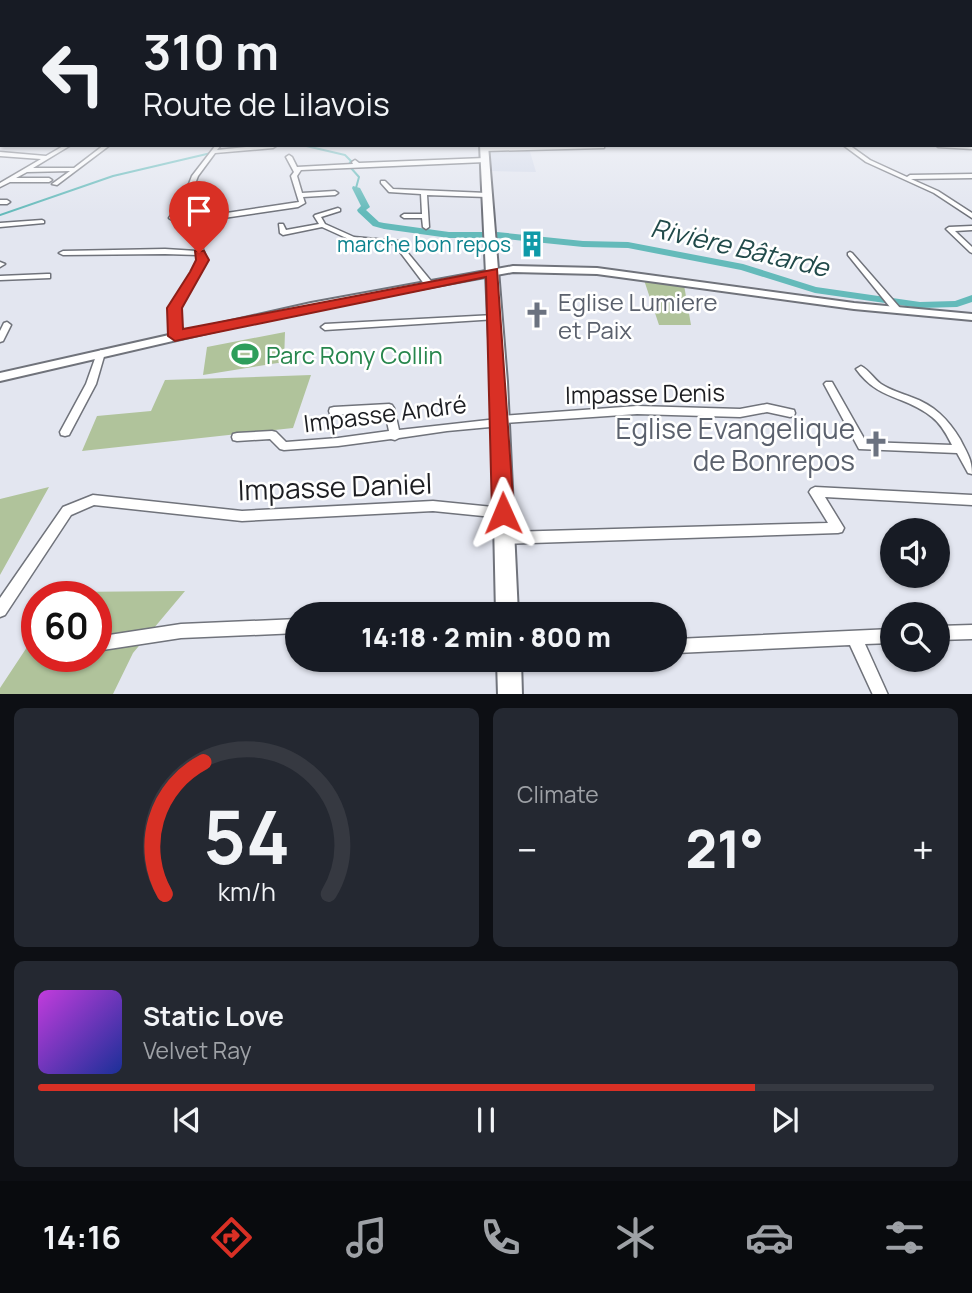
<!DOCTYPE html>
<meta charset="utf-8">
<style>
body{margin:0;font-family:Manrope,sans-serif;background:#242831;color:#f1f3f6;height:100vh;display:flex;flex-direction:column;font-size:26px;white-space:nowrap}
*{box-sizing:border-box;margin:0}
p{font-size:23px;color:#9ea1a6}
.icon{flex:none;width:38px;height:38px;fill:none;stroke:currentColor;stroke-width:2;stroke-linecap:round;stroke-linejoin:round}
.map{position:relative;height:694px;overflow:hidden}
.details{display:flex;flex-direction:column;gap:14px;padding:14px;background:#0d0f14;flex:1}
.details>*{flex:none}
.hud{position:absolute;left:0px;top:0px;width:973px;height:147px;box-shadow:0 2px 5px #0004;background:#171b24;color:#f1f3f6;overflow:hidden}
.tools{position:absolute;left:880px;top:518px;display:grid;gap:14px}
.tools a{display:grid;place-items:center;width:70px;height:70px;border-radius:50%;background:#171b24;box-shadow:0 2px 5px #0004;font-size:35px}
.speed{position:absolute;left:21px;top:581px;display:flex;gap:14px;font-size:35px;font-weight:700;text-align:center}
.speed>*{display:grid;place-content:center;width:91px;height:91px;border-radius:50%;background:#171b24;box-shadow:0 2px 5px #0004;line-height:1}
.speed .limit{border:10px solid #d22;background:#fff;color:#111}
.pin{position:absolute;display:grid;place-items:center;width:60px;height:60px;color:#fff;margin:-72px -30px;border-radius:50% 50% 50% 0;rotate:-45deg;box-shadow:0 0 7px #0007}
.pin .icon{rotate:45deg}
.me{position:absolute;width:77px;margin:-38px;rotate:359deg;stroke-linejoin:round;filter:drop-shadow(0 0 5px #0008)}
.turn{display:flex;align-items:center;gap:24px;height:147px;padding:0 28px;font-size:32px}
.turn .icon{width:91px;height:91px;stroke-width:2.5}
.turn b{display:block;font-size:49px;line-height:60px}
.big{font-size:52px;font-weight:800;line-height:1.1}
.details .card{flex:1;display:flex;flex-direction:column;justify-content:center;gap:10px;min-width:0;padding:0 24px;border-radius:10px;background:#242831}
.details .dial{align-items:center;gap:0}
.dial svg{height:182px;overflow:visible;fill:none;stroke:#363941;stroke-width:7;stroke-linecap:round;text-anchor:middle}
.dial text{fill:#f1f3f6;stroke:none}
.song{display:flex;align-items:center;gap:21px}
.cover{width:84px;height:84px;border-radius:10px;background:linear-gradient(135deg,hsl(290 70% 55%),hsl(230 70% 35%))}
.played{height:7px;border-radius:4px;background:linear-gradient(90deg,#d93025 80%,#363941 80%)}
.keys{display:flex;justify-content:space-around;direction:ltr}
.heat{display:flex;justify-content:space-between;align-items:center;font-size:38px;direction:ltr}
.details .tiles{flex:1;display:grid;gap:14px;grid-template-columns:1fr 1fr}
.card:last-child{grid-column:span 2}
.trip{position:absolute;left:285px;top:602px;width:402px;height:70px;border-radius:35px;background:#171b24;box-shadow:0 2px 5px #0004;font-weight:800;line-height:70px;text-align:center}
.dock{display:flex;height:112px;justify-content:space-around;align-items:center;background:#090b0e;color:#9ea1a6}
.dock .icon{width:49px;height:49px}
.dock .selected{color:#d93025}
.dock b{font-size:32px;color:#f1f3f6}
.map>svg:first-child{display:block}
</style>
<div class="map">
<svg width="972" height="695" viewBox="0 0 972 695">
<rect width="100%" height="100%" fill="#e3e6f0"/>
<path fill="#d4daea" d="M487 145H528L536 172 489 171Z"/>
<path fill="#b0c39b" d="M644 280 684 285 691 325H659Z
M285 332 284 362 203 375 207 347Z
M311 375 293 428 82 451 97 416 151 411 165 380Z
M49 487 0 575V499Z
M185 591 133 653 113 694H0V688L37 632V656H96V597H60L63 592Z"/>
<g fill="none" stroke-linecap="round" stroke-linejoin="round">
<path stroke="#64baba" stroke-width="2" d="M302 145 345 155 351 161 349 164
M223 150 244 145
M351 168 359 177 356 188
M0 215 113 176 211 153"/>
<path fill="#64baba" fill-rule="evenodd" d="M353 186 360 188 370 207 366 210 379 222 384 223 449 232H497L583 241 628 242 743 264 816 287 920 302 955 301 972 295V302L957 307 920 308 815 293 741 270 628 248 583 247 497 238H449L384 229 373 226 358 212 357 210 361 206 352 188Z"/>
<g stroke="#70737b" stroke-width="3">
<path id="street" d="M0 116H2V117H0Z
M971 116H972V118H971Z
M971 136H972V138H971Z
M65 145H71L33 168H74L104 145H110L57 185 52 184 70 171 27 172 16 178H49L52 180 49 182H10L0 187V183L41 159 0 156V152L46 156Z
M216 145H221L217 150 266 145 276 146 273 148 215 153 198 176 191 194 176 216H207L299 202 291 176 294 172 286 157 289 155 292 157 297 167 353 164 352 162 355 160 359 163 485 158 488 160 485 162 301 170 297 176 302 193 335 191 338 193 335 195 303 197 305 203 298 207 210 220 200 241 207 260 178 308 179 336 175 339 171 336 170 308 199 260 198 255 165 254 63 255 59 253 63 251 165 249 197 251 194 241 203 220H172L169 218 185 194 192 176Z
M602 145 604 146V148L484 151 481 149 484 147Z
M843 145H849L870 160 907 177 910 175 972 174V178L911 179 938 191 972 213V218L934 193 866 162Z
M936 145H972V149L938 147Z
M381 181H385L393 189 487 193 490 195 487 197 427 195 429 227 426 229 423 227 422 218H404L401 216 404 214H422L421 194 389 192 381 183Z
M0 200H7L10 202 7 204H0Z
M338 208 340 209V211L321 217 325 224 354 237 398 241 431 281 432 283 431 285H425L394 244 353 241 322 227 283 235 280 233 279 224H283L286 230 319 224 314 216 315 215Z
M42 220 44 221V223L0 227V223Z
M972 226V230L955 231 972 247V253L970 252 946 229 949 227Z
M850 252 852 253 900 308 901 310 900 312H894L848 255V253Z
M0 262 5 264 0 267Z
M47 274H50V278L0 280V276Z
M494 315 498 317 497 319 325 330 321 327 325 324Z
M7 322 11 325 3 341 0 342V331L4 323Z
M101 350 105 353 96 384 69 435 65 436 61 435 60 432 86 384 97 353Z
M861 366C869 370 874 379 881 384 890 390 901 393 911 397 934 405 948 419 960 439 967 453 972 459 972 474L968 473 957 453 859 449 824 384 826 382H832L866 442 952 445C947 435 941 424 932 417 905 395 879 401 856 369Z
M389 404 392 405 394 408 399 430 497 419 501 416 637 406 740 409 767 404 794 410 795 413 794 416 790 417 767 412 740 417 637 414 505 423 501 426 447 431 399 438 395 440 391 439 338 446 284 450 280 449 270 439 237 441 233 440 232 437 233 434 237 433 272 431 276 432 286 442 338 438 389 431 385 412 334 415 330 414 329 411 330 408 334 407Z
M815 487 972 495V505L825 497 844 528 842 532 838 533 504 544 500 542 498 538 500 534 504 532 828 523 809 492 811 489Z
M93 495 242 511 433 501 503 508 507 509 509 513 507 517 503 518 433 511 242 521 94 505 71 515 5 615 0 617V598L63 507Z
M298 619V633L181 638 96 651V637L181 624Z
M972 625V639L938 640V626Z
M892 629V643L865 644 888 695H873L850 645 676 653V639Z"/>
</g>
<g stroke="#70737b" stroke-width="4">
<path id="secondary" d="M513 266 597 268 854 303 972 314V320L854 309 597 274 513 272 311 309 0 381V373L311 303Z"/>
</g>
<g stroke="#70737b" stroke-width="4">
<path id="primary" d="M480 145H488L507 382 518 614H496L491 382Z
M497 660H521L522 695H498Z"/>
</g>
<use href="#street" fill="#fff" fill-rule="evenodd"/>
<use href="#secondary" fill="#fff" fill-rule="evenodd"/>
<use href="#primary" fill="#fff" fill-rule="evenodd"/>
</g>
<linearGradient id="sky" x2="0" y2="1"><stop stop-color="#73b6d6"/><stop offset="0.54" stop-color="#f2f4f8"/><stop offset="1" stop-color="#f2f4f8" stop-opacity="0"/></linearGradient>
<rect width="972" height="213" fill="url(#sky)"/>
<path fill="#d93025" stroke="#8d1f18" stroke-width="2" d="M195 251H204L209 260 182 308 183 329 497 269 514 513 510 519 503 522 495 519 492 513 486 277 175 341 168 336 167 308 190 272 196 260Z"/>
<defs>
<g id="building-bare" transform="scale(2.1)"><path d="M-4-6H4V6H1V3H-1V6H-4ZM-2.5-4.3h1.7v1.8h-1.7ZM.8-4.3h1.7v1.8H.8ZM-2.5-1h1.7V.8h-1.7ZM.8-1h1.7V.8H.8Z" fill="#0f9aa8" stroke="#fff" stroke-width="2.5" paint-order="stroke"/></g>
<g id="church-bare" transform="scale(2.1)"><path d="M-1.2-6h2.4v3.5h3.3v2.4h-3.3V6h-2.4V-.1h-3.3v-2.4h3.3Z" fill="#6b7280" stroke="#fff" stroke-width="2.5" paint-order="stroke"/></g>
<g id="stadium-bare" transform="scale(2.1)"><path d="M0-5a6.5 5 0 1 0 0 10a6.5 5 0 1 0 0-10ZM-3.5-1.8h7v3.6h-7Z" fill="#2e9e5b" stroke="#fff" stroke-width="2.5" paint-order="stroke"/></g>
</defs>
<g fill-rule="evenodd">
<use href="#building-bare" x="532" y="244"/>
<use href="#church-bare" x="537" y="315"/>
<use href="#stadium-bare" x="245" y="354"/>
<use href="#church-bare" x="876" y="444"/>
</g>
<g text-anchor="middle" dominant-baseline="central" stroke-width="5" stroke-linejoin="round" paint-order="stroke">
<g font-size="21" fill="#0d838f" stroke="#fff" text-anchor="end">
<text x="511" y="244">marche bon repos</text>
</g>
<g font-size="24" fill="#5b616d" stroke="#fff" text-anchor="start">
<text x="558" y="301">Eglise Lumiere<tspan x="558" dy="28">et Paix</tspan></text>
</g>
<g font-size="24" fill="#27864d" stroke="#fff" text-anchor="start">
<text x="266" y="354">Parc Rony Collin</text>
</g>
<g font-size="24" fill="#1d1e22" stroke="#fff">
<text transform="translate(645 393) rotate(-1)">Impasse Denis</text>
<text transform="translate(385 413) rotate(-7)">Impasse André</text>
</g>
<g font-size="26" font-style="italic" fill="#214a4a" stroke="#fff">
<text transform="translate(740 247) rotate(13)">Rivière Bâtarde</text>
</g>
<g font-size="28" fill="#5b616d" stroke="#fff" text-anchor="end">
<text x="855" y="428">Eglise Evangelique<tspan x="855" dy="32">de Bonrepos</tspan></text>
</g>
<g font-size="28" fill="#1d1e22" stroke="#fff">
<text transform="translate(335 486) rotate(-2)">Impasse Daniel</text>
</g>
</g>
</svg>
<div class="tools">
<a><svg class="icon" aria-label="sound" viewBox="0 0 24 24"><path d="M4 9h4l5-4v14l-5-4H4zM17 9q2 3 0 6"/></svg></a>
<a><svg class="icon" aria-label="search" viewBox="0 0 24 24"><circle cx="10" cy="10" r="6"/><path d="M15 15l6 6"/></svg></a>
</div>
<div class="speed"><div class="limit">60</div></div>
<div class="pin" style="left:199px;top:253px;background:#d93025"><svg class="icon" aria-label="arrive" viewBox="0 0 24 24"><path d="M6 21V4h12l-3 4 3 4H6"/></svg></div>
<svg class="me" style="left:503px;top:513px" viewBox="-20 -20 40 40"><path d="M0-17L14 15 0 8-14 15z" fill="#d93025" stroke="#fff" stroke-width="4"/></svg>
<div class="trip">14:18 · 2 min · 800 m</div>
<div class="hud">
<div class="turn"><svg class="icon" aria-label="left" viewBox="0 0 24 24"><path d="M17 20v-9H6M10 6l-5 5 5 5"/></svg><div><b>310 m</b>Route de Lilavois</div></div>
</div>
</div>
<section class="details">
<div class="tiles">
<div class="card dial"><svg viewBox="0 0 100 80">
<path d="M14 69A42 42 0 1 1 86 69"/>
<path d="M14 69A42 42 0 0 1 31 11" stroke="#d93025"/>
<text x="50" y="56" font-size="32" font-weight="700">54</text>
<text x="50" y="72" font-size="11">km/h</text>
</svg></div>
<div class="card"><p>Climate</p>
<div class="heat"><a>−</a><b class="big">21°</b><a>+</a></div>
</div>
<div class="card">
<div class="song"><i class="cover"></i><div><b>Static Love</b><p>Velvet Ray</p></div></div>
<div class="played"></div>
<div class="keys"><svg class="icon" aria-label="previous" viewBox="0 0 24 24"><path d="M18 5L8 12l10 7zM5 5v14"/></svg><svg class="icon" aria-label="pause" viewBox="0 0 24 24"><path d="M8 5v14M16 5v14"/></svg><svg class="icon" aria-label="next" viewBox="0 0 24 24"><path d="M6 5l10 7-10 7zM19 5v14"/></svg></div>
</div>
</div>
</section>
<nav class="dock">
<b>14:16</b>
<svg class="icon selected" aria-label="directions" viewBox="0 0 24 24"><path d="M12 3l9 9-9 9-9-9zM9 14v-3h6M13 9l2 2-2 2"/></svg>
<svg class="icon" aria-label="music" viewBox="0 0 24 24"><path d="M9 18V5l10-2v13"/><circle cx="6" cy="18" r="3"/><circle cx="16" cy="16" r="3"/></svg>
<svg class="icon" aria-label="phone" viewBox="0 0 24 24"><path d="M5 4h4l2 5-3 2q2 4 5 5l2-3 5 2v4C11 20 4 13 5 4z"/></svg>
<svg class="icon" aria-label="climate" viewBox="0 0 24 24"><path d="M12 3v18M4 7l16 10M4 17L20 7"/></svg>
<svg class="icon" aria-label="car" viewBox="0 0 24 24"><path d="M5 17H2v-5l4-1 3-4h7l3 4 3 1v5h-3M9 17h6M6 11h13"/><circle cx="7" cy="17" r="2"/><circle cx="17" cy="17" r="2"/></svg>
<svg class="icon" aria-label="filters" viewBox="0 0 24 24"><path d="M4 7h16M4 17h16"/><circle cx="9" cy="7" r="2"/><circle cx="15" cy="17" r="2"/></svg>
</nav>
